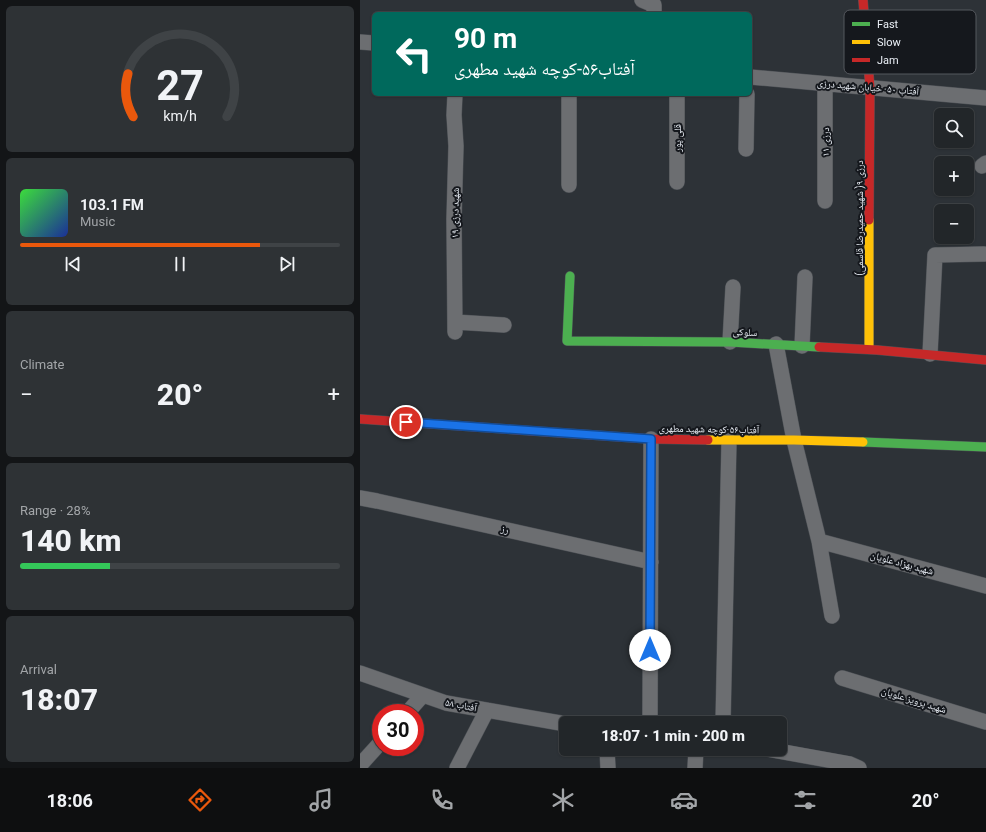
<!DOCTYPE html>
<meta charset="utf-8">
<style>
body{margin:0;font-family:Roboto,"Noto Naskh Arabic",sans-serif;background:#2e3235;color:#f1f3f6;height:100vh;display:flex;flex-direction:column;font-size:15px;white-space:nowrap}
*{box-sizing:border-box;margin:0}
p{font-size:13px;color:#a2a5a8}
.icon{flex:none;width:22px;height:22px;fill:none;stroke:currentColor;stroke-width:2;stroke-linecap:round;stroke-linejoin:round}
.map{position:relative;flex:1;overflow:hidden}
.details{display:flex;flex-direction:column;gap:6px;padding:6px;background:#131517;width:360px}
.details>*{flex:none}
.banner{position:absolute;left:12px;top:12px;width:380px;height:84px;border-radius:6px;box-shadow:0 1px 3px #0004,0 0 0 1px #3f4346;background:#00695c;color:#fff;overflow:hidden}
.buttons{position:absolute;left:574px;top:108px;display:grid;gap:8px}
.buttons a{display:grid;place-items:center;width:40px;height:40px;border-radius:6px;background:#222629;box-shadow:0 1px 3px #0004,0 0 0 1px #3f4346;font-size:20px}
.speed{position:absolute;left:12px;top:704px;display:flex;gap:8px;font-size:20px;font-weight:700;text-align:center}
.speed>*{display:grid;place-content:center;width:52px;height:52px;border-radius:50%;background:#222629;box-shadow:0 1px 3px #0004,0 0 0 1px #3f4346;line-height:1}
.speed .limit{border:6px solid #d22;background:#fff;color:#111}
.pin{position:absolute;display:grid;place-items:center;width:34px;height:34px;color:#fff;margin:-17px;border:2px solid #fff;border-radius:50%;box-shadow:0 1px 4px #0007}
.me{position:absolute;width:44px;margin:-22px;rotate:0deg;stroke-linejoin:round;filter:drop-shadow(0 0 3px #0008)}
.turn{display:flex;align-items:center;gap:14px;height:84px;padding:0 16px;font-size:18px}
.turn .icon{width:52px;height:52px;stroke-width:2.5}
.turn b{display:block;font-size:28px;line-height:34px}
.big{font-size:30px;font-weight:800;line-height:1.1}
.details .card{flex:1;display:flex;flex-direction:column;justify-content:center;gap:6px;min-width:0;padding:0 14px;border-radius:6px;background:#2e3235}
.details .dial{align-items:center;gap:0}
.dial svg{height:104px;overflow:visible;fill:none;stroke:#3f4346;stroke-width:7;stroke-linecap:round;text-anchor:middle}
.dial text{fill:#f1f3f6;stroke:none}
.song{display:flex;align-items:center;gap:12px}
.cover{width:48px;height:48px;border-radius:6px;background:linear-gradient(135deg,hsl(120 70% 55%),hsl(230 70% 35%))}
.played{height:4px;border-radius:2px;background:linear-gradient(90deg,#ea580c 75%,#3f4346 75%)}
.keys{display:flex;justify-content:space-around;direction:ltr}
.heat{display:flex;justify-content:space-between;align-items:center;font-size:22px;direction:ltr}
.charge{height:6px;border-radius:3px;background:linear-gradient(90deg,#34c759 28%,#3f4346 0)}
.trip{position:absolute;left:199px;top:716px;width:228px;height:40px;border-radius:6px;background:#222629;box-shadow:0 1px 3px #0004,0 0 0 1px #3f4346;font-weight:800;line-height:40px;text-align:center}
.tabs{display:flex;height:64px;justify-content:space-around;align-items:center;background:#0e0f10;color:#a2a5a8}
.tabs .icon{width:28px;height:28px}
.tabs .selected{color:#ea580c}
.tabs b{font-size:18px;color:#f1f3f6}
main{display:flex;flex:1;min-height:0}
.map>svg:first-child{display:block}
</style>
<main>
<section class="details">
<div class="card dial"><svg viewBox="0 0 100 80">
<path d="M14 69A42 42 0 1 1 86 69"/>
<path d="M14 69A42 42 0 0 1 10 36" stroke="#ea580c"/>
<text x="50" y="56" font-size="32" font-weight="700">27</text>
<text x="50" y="72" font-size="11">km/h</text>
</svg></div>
<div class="card">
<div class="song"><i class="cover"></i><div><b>103.1 FM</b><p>Music</p></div></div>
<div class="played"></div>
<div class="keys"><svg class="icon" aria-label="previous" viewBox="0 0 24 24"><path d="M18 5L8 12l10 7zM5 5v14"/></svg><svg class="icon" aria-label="pause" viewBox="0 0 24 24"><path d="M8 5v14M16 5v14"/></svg><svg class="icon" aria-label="next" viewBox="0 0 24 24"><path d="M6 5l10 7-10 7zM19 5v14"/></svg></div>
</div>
<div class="card"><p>Climate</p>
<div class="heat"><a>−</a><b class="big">20°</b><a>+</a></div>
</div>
<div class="card"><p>Range · 28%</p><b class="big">140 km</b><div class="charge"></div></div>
<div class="card"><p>Arrival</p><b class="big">18:07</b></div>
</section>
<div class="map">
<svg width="626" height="768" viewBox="0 0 626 768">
<rect width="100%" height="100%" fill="#2d3237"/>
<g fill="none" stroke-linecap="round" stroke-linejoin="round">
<g stroke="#4c5055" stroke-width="16">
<path id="street" d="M282 0 294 5V14
M0 42 14 43
M390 77 626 98
M95 94 94 115 96 146 94 219 95 332
M209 94V185
M317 94V182
M386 149 387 94
M622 166 626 163
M465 201V84
M95 322 144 325
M370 342 373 287
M416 344 434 440 459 541 472 616
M442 346 445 277
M570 354 575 255 624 254
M0 498 17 501 291 562
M459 541 626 586
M0 673 86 703 206 724
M482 678 626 722
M47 713 63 695
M290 723 291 439
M363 723 369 441
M247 749 248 768
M407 749 490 764 499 768
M2 763 21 742
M97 768 127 710
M335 768 336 749"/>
</g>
<g stroke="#4c5055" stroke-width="10">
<path id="fast" d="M210 276 207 341 370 342 459 347
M503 442 626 447"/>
</g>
<g stroke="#4c5055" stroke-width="10">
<path id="slow" d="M509 349V220
M348 440H434L503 442"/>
</g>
<g stroke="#4c5055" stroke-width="10">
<path id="jam" d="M503 0 510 88 509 220
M459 347 517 350 626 360
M0 419 291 439 348 440"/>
</g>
<use href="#street" stroke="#6c6e71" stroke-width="15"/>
<use href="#fast" stroke="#4caf50" stroke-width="9"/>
<use href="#slow" stroke="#ffc107" stroke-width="9"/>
<use href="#jam" stroke="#c62828" stroke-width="9"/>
</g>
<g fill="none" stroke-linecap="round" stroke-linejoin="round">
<g stroke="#114b97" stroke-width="10">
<path id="route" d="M46 422 291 439 290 650"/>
</g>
<use href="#route" stroke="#1a73e8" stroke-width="7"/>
</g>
<g text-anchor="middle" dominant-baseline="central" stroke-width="4" stroke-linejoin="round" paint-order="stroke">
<g font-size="10" fill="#eaeff6" stroke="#15181d">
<text transform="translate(508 87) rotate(5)">آفتاب ۵۰- خیابان شهید درزی</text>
<text transform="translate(317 138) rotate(-90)">قلی پور</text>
<text transform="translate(465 142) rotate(-90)">درزی ۱۱</text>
<text transform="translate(95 213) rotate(-89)">شهید درزی ۱۹</text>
<text transform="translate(499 218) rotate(-90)">درزی ۹( شهید حمیدرضا قاسمی)</text>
<text transform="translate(385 332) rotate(3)">سلوکی</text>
<text transform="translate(349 429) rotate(1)">آفتاب۵۶-كوچه شهيد مطهری</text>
<text transform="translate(145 529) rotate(13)">رز</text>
<text transform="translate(542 563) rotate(15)">شهید بهزاد علویان</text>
<text transform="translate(554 700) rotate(17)">شهید پرویز علویان</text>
<text transform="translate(101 705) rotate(11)">آفتاب ۵۸</text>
</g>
</g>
<rect x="484" y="10" width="132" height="64" rx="6" fill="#15181d" stroke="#55585e" stroke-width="1"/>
<rect x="492" y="22" width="18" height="4" fill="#4caf50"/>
<rect x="492" y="40" width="18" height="4" fill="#ffc107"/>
<rect x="492" y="58" width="18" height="4" fill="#c62828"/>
<g font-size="11" fill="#eaeff6">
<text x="517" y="28">Fast</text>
<text x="517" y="46">Slow</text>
<text x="517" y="64">Jam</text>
</g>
</svg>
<div class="buttons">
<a><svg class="icon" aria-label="search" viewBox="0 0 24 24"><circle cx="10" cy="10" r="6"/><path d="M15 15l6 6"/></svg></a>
<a>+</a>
<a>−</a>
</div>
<div class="speed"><div class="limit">30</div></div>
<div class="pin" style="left:46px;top:422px;background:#d93025"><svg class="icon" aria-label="arrive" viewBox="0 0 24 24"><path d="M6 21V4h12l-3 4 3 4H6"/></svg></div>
<svg class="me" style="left:290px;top:650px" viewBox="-20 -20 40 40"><circle r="19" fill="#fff"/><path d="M0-13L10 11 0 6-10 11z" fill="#1a73e8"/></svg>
<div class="trip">18:07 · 1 min · 200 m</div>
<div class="banner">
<div class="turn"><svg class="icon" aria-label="left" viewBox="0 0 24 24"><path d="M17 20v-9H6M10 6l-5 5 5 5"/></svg><div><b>90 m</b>آفتاب۵۶-كوچه شهيد مطهری</div></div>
</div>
</div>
</main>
<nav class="tabs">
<b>18:06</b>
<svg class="icon selected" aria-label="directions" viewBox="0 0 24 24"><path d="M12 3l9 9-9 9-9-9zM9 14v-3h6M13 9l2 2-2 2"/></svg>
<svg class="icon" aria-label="music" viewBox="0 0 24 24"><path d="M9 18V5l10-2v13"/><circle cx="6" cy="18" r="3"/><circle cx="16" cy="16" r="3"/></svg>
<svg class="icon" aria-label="phone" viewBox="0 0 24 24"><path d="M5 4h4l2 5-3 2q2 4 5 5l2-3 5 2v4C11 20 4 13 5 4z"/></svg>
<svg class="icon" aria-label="climate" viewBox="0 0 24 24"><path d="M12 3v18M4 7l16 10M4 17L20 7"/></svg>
<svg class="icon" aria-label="car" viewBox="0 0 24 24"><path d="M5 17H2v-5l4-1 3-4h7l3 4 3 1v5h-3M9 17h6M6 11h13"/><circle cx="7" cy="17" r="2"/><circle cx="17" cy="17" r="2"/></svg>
<svg class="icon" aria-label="filters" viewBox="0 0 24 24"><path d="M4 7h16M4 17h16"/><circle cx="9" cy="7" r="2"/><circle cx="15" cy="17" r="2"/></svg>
<b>20°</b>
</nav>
